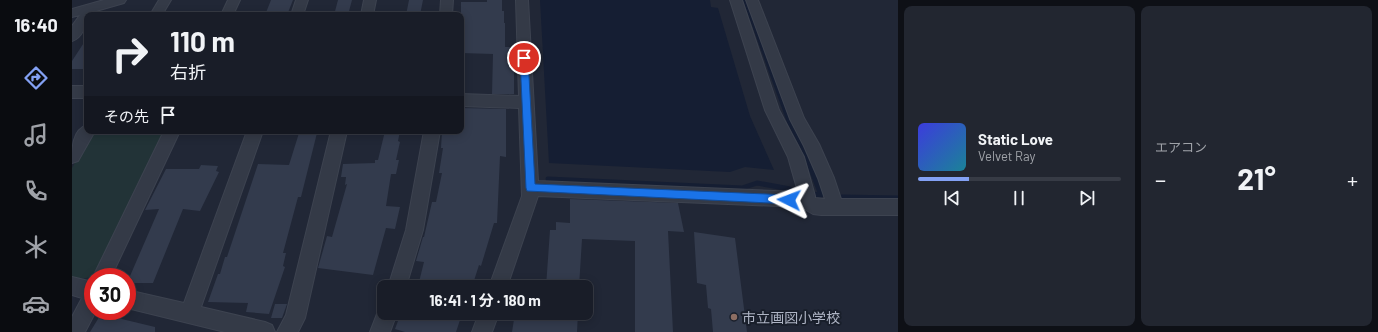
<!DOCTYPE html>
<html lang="ja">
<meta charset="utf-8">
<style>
body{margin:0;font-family:Barlow,"Noto Sans JP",sans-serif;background:#222630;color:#f1f3f6;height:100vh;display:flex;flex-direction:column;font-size:15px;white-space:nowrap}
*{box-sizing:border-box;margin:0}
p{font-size:13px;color:#9fa2a8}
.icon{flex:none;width:22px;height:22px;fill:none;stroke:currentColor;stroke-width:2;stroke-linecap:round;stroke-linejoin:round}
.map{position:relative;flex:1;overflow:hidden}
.details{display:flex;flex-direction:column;gap:6px;padding:6px;background:#0e1016;width:480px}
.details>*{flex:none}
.top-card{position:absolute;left:12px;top:12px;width:380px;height:122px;border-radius:8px;box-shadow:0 2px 10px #0003,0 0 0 1px #373b45;background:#191d28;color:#f1f3f6;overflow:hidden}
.speed{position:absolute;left:12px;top:268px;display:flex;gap:8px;font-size:20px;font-weight:700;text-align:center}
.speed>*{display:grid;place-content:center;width:52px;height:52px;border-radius:50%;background:#191d28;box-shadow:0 2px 10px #0003,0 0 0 1px #373b45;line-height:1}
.speed .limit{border:6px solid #d22;background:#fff;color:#111}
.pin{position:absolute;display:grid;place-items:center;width:34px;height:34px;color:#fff;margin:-17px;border:2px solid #fff;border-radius:50%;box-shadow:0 1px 4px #0007}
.me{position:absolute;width:44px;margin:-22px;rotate:273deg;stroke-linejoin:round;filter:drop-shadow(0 0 3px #0008)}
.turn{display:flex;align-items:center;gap:14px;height:84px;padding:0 20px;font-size:18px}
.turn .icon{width:52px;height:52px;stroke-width:2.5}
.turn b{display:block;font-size:28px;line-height:34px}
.then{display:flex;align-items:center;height:38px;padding:0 20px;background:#0003;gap:8px;font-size:15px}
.big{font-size:30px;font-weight:700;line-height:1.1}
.details .tile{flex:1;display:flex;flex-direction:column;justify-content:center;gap:6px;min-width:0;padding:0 14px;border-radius:8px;background:#222630}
.song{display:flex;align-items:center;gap:12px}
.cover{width:48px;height:48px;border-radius:6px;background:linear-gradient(135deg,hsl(240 70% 55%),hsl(190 70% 35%))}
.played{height:4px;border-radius:2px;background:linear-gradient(90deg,#83a1f4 25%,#373b45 25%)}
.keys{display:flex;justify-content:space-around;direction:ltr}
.heat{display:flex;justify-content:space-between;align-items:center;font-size:22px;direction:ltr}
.details .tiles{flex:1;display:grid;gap:6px;grid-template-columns:repeat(2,1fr)}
.trip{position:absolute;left:305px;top:280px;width:216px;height:40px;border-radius:8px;background:#191d28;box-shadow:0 2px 10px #0003,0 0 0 1px #373b45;font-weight:700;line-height:40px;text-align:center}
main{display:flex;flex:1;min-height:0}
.tabs{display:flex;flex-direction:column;width:72px;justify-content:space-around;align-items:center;background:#0a0c10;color:#9fa2a8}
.tabs .icon{width:28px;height:28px}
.tabs .current{color:#83a1f4}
.tabs b{font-size:18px;color:#f1f3f6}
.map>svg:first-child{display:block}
</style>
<main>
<nav class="tabs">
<b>16:40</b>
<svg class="icon current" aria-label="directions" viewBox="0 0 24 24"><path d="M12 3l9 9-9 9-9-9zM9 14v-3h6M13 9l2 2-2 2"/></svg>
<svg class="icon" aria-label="music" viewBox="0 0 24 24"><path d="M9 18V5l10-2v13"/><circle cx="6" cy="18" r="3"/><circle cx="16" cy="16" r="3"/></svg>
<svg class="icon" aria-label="phone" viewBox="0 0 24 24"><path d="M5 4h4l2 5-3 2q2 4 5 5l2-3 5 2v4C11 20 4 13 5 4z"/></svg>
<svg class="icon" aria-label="climate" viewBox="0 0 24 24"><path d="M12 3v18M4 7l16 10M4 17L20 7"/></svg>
<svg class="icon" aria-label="car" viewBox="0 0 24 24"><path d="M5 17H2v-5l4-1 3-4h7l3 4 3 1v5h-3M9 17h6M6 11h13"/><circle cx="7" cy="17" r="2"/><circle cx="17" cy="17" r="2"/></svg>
</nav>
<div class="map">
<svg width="826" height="332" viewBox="0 0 826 332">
<rect width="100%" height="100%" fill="#212736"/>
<path fill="#223337" d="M21 131H93L24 272C16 280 11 279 0 277V168Z"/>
<path fill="#151e33" d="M468 0H638L639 7 646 8 678 116 702 170 673 167 658 172 477 163Z"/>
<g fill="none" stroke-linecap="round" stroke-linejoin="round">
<path stroke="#151e33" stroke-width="4" d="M673 0 717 122 731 148"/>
<path stroke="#151e33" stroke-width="5" d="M731 147 749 195 740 194
M476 179 670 188 685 183 718 189
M770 197 826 198"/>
</g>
<path fill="#333b4d" d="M199 0H221L215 15H193Z
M266 0H280L276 15H262Z
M337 0H351L348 15H334Z
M415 0H430V11H432V23H433V47H438V69L442 70V94H420L421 54 389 53V2H415Z
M15 38V69H0V61Z
M389 108 434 109V157L428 156 425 223H422L409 266 407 265 400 287H349L350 283 347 282 352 262 344 261 351 237H352L360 202H364L370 173H367L371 148H369L370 131H389Z
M313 131H328L326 141 328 142 324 160H327L324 174H319L314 206 328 207 323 229 314 228 301 275 246 268 255 236 260 237 275 184 273 185 274 177H269L271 164 303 163V160H306Z
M227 133H245L229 197H226L211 253H214L211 266 213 267 197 314 174 312 176 303 136 302 146 274H148L153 257H155L186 164 217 165Z
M129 165 146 166 144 171 147 172 128 211 111 209 81 283H55L87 209 73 210 94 169H127Z
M498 199 606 203 612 232 596 231 601 332H563V241L510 239 507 287H474L478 230H484V222L498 223Z
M622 232 663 238 675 332H641L639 309 636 308 634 285 625 283Z
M203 304H215L210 318H199Z
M329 313H363L388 320 384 332H333L323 329Z
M443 313H506L505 332H440Z
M29 314 83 327V332H18Z"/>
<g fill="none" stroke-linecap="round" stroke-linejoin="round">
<g stroke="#3d4350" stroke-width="2">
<path id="minor" d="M32 0H54L52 3 24 11 21 15H15C15 25 10 38 0 41V26L8 15 0 17V9Z
M87 0H99L90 15H78Z
M156 0H168L161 15H149Z
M224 0H236L231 15H219Z
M292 0H304L301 15H289Z
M369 0H381L380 15H368Z
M444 0H456L466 181 726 192 716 157 693 110 658 0H670L707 110 732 157 743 196V198L753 199 746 178 732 146 718 119 674 0H686L732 118 747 144 762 178 769 199H826V215H749L741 214 729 207 466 196 435 287H417L450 196 447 108 389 106V94L447 96Z
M0 86H15V98H0Z
M15 125V131H23L6 161 0 163C0 149 0 130 15 125Z
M92 131H108L39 277H21Z
M175 131H191L129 307 193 322 200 325 203 332H153L55 308V290L112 303Z
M259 131H275L233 318 226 332H205L214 315Z
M352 131H368L351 230 334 287H316L334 230Z
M0 277 21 282V311H24L13 332H0V317L10 298 0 295Z
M312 305V313H325L318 332H298L308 306Z
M407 313H427L420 332H400Z"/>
</g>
<use href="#minor" fill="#343a47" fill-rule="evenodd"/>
</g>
<path fill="#1a73e8" stroke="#114b97" d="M452 55 456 58 463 184 717 195 721 197 722 200 721 203 717 204 455 191 454 188 448 58Z"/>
<circle fill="#8d6e63" stroke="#191f2b" stroke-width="1.5" cx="662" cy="317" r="4"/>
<g text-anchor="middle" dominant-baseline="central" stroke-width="4" stroke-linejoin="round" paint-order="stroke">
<g font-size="14" fill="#aeb4c4" stroke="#191f2b" text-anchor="start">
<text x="670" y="317">市立画図小学校</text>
</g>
</g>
</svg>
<div class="speed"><div class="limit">30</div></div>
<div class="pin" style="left:452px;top:58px;background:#d93025"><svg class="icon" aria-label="arrive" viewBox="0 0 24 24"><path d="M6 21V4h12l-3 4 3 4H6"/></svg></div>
<svg class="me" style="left:717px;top:200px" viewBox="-20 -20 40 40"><path d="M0-17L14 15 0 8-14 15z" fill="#1a73e8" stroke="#fff" stroke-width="4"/></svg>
<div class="trip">16:41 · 1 分 · 180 m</div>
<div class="top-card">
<div class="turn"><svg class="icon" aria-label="right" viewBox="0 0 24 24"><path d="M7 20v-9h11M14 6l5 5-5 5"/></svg><div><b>110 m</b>右折</div></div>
<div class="then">その先<svg class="icon" aria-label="arrive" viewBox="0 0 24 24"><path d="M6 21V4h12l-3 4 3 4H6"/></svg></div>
</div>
</div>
<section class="details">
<div class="tiles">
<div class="tile">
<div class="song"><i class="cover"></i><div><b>Static Love</b><p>Velvet Ray</p></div></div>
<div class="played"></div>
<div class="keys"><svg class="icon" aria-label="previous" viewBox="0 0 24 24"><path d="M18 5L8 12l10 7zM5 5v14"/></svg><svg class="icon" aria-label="pause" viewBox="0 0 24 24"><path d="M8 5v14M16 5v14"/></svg><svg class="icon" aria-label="next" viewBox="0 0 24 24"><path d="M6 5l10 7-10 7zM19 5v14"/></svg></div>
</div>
<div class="tile"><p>エアコン</p>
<div class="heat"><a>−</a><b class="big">21°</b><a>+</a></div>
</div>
</div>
</section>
</main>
